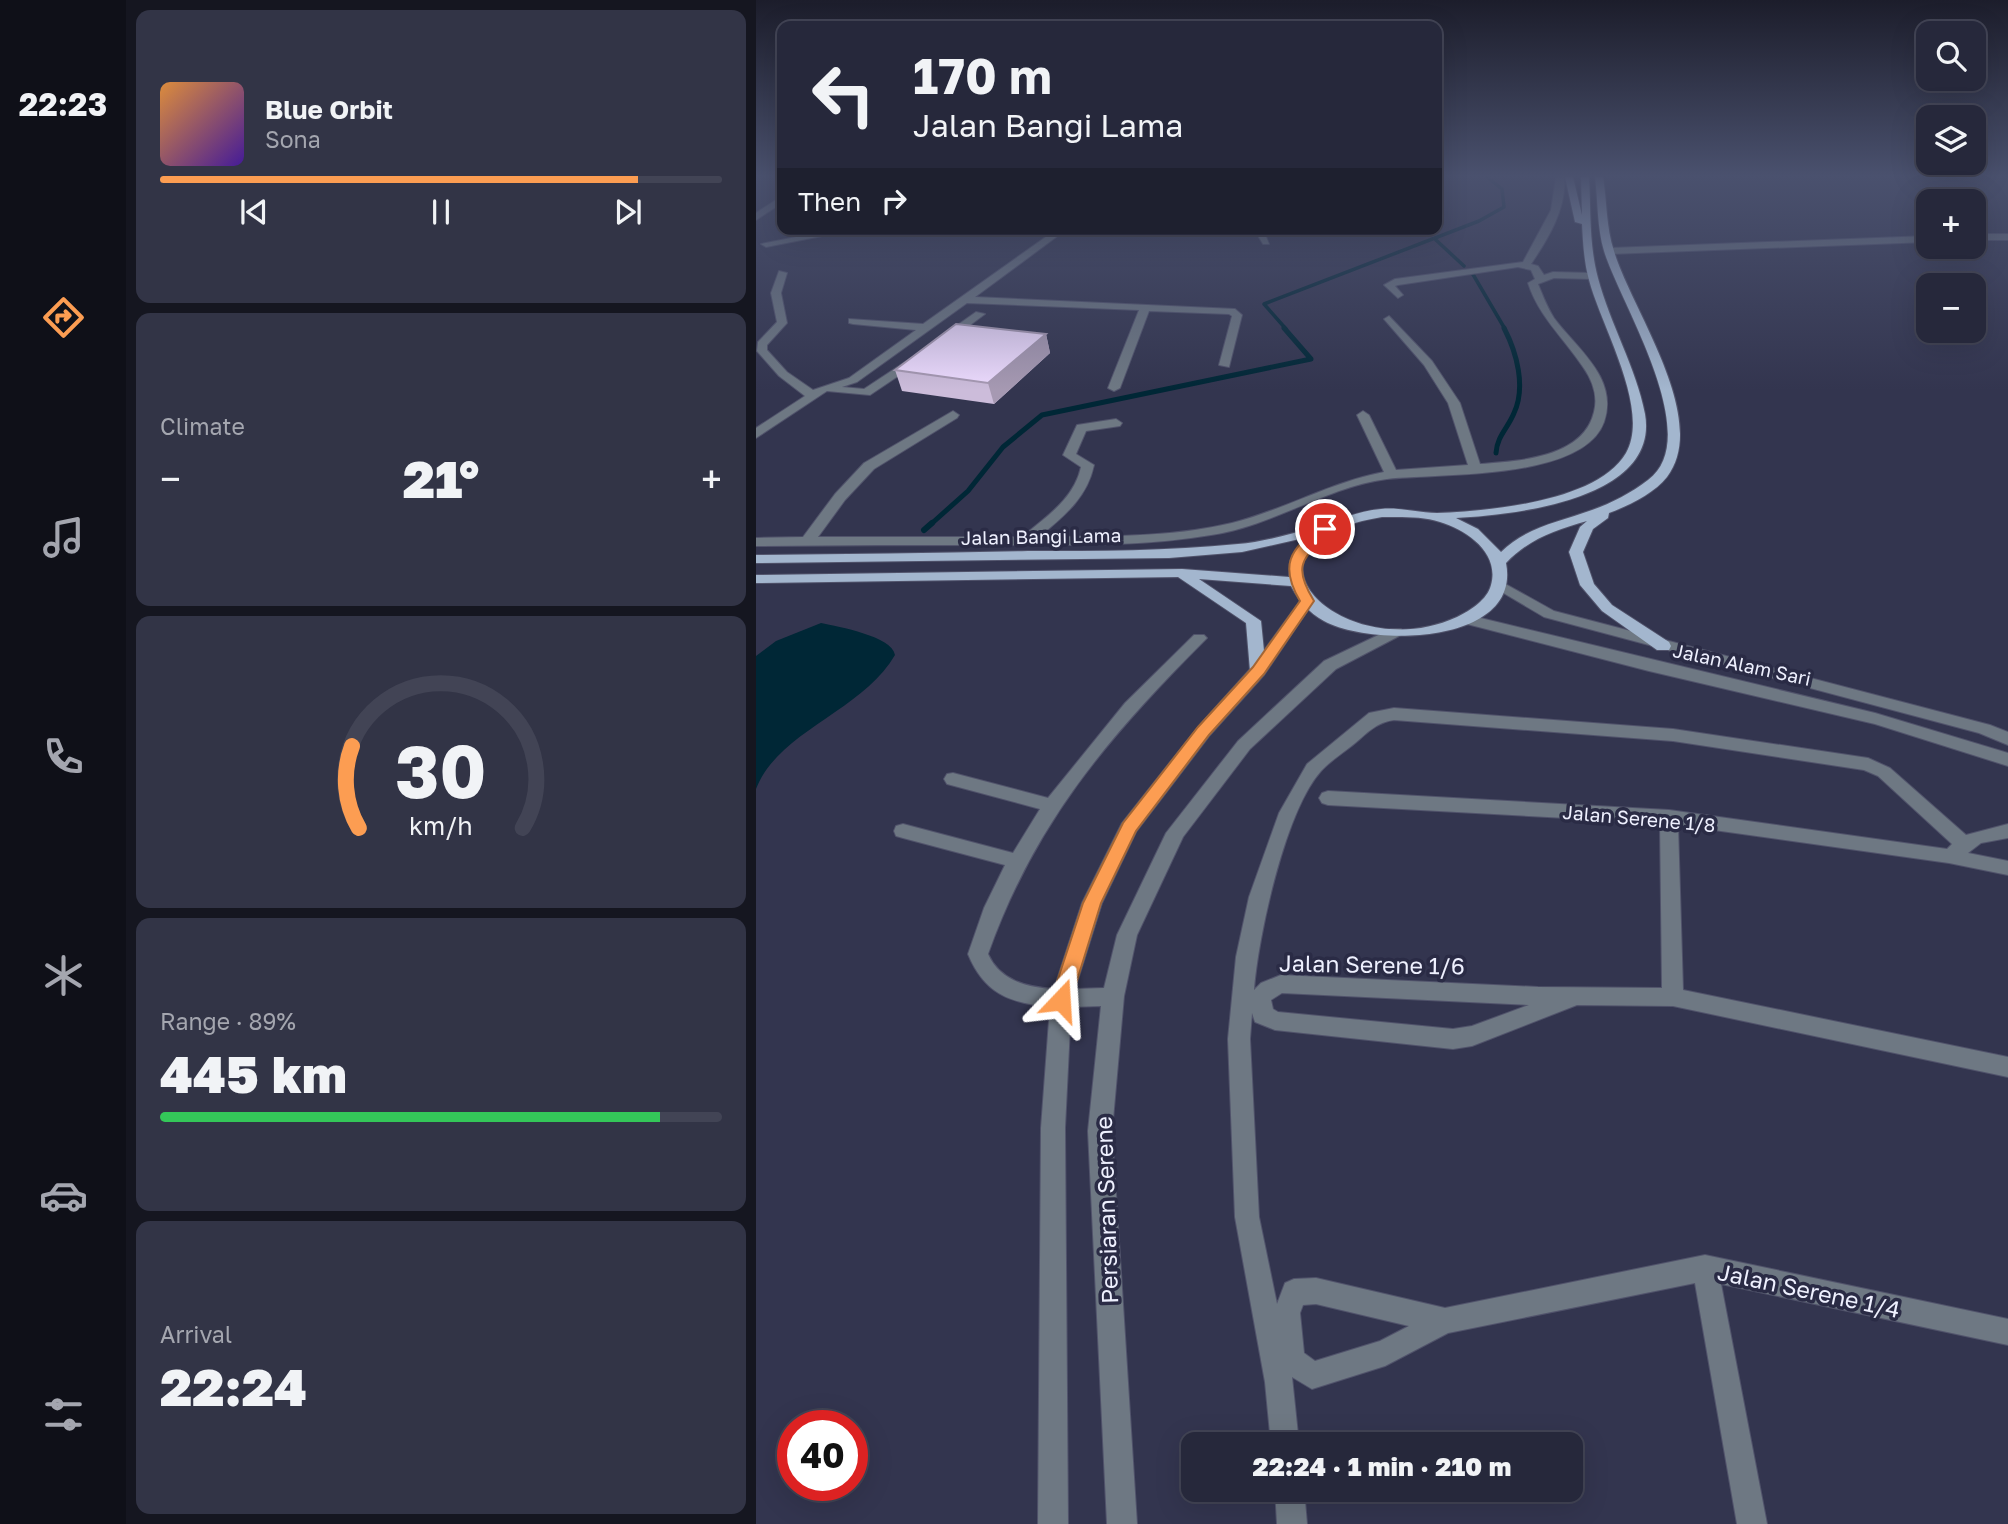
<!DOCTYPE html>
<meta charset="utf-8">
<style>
body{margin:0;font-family:"Golos Text",sans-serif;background:#323446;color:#f1f3f6;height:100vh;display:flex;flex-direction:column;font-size:26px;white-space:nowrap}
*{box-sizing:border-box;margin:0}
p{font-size:23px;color:#a4a6af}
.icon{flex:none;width:38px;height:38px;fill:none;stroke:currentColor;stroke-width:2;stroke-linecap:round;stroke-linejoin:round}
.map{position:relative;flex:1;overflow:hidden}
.sheet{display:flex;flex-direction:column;gap:10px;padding:10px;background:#151620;width:630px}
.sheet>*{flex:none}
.guide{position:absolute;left:21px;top:21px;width:665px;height:214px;border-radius:14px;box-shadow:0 7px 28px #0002,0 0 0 2px #424455;background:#26283b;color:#f1f3f6;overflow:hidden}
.buttons{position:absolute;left:1160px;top:21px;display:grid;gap:14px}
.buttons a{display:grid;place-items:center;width:70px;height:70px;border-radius:14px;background:#26283b;box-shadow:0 7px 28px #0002,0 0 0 2px #424455;font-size:35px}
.speed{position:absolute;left:21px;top:1410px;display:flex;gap:14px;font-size:35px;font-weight:700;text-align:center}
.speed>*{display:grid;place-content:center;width:91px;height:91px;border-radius:50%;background:#26283b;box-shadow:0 7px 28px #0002,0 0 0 2px #424455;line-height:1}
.speed .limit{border:10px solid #d22;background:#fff;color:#111}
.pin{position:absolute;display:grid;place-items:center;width:60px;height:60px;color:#fff;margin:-30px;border:4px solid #fff;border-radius:50%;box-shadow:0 2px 7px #0007}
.me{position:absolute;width:77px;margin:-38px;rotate:20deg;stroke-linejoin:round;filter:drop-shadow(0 0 5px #0008)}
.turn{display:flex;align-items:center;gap:24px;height:147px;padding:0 21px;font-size:32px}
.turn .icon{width:91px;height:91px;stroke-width:2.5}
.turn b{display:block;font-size:49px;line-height:60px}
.then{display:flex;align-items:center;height:66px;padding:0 21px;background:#0003;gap:14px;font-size:26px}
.big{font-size:52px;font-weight:800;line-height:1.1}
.sheet .card{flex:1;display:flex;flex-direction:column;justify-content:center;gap:10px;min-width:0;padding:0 24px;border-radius:14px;background:#323446}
.sheet .dial{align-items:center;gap:0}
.dial svg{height:182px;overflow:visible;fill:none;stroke:#424455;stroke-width:7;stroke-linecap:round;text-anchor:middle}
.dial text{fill:#f1f3f6;stroke:none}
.song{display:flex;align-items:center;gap:21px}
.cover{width:84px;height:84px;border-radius:10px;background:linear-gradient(135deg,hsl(30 70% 55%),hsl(260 70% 35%))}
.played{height:7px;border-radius:4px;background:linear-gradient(90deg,#fc9d52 85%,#424455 85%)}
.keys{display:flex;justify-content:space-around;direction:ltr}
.heat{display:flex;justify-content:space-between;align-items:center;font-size:38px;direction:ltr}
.charge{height:10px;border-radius:5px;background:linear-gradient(90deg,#34c759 89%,#424455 0)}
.trip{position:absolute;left:425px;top:1432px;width:402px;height:70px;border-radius:14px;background:#26283b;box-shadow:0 7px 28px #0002,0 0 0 2px #424455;font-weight:800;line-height:70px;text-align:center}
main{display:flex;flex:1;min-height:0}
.dock{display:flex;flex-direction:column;width:126px;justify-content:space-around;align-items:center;background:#0f1018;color:#a4a6af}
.dock .icon{width:49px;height:49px}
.dock .on{color:#fc9d52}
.dock b{font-size:32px;color:#f1f3f6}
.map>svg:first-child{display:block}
</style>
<main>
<nav class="dock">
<b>22:23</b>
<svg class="icon on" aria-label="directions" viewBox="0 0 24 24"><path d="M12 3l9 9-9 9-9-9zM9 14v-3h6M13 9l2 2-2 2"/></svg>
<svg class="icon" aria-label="music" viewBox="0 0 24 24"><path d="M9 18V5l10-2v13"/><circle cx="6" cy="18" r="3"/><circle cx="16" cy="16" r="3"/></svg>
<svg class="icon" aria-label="phone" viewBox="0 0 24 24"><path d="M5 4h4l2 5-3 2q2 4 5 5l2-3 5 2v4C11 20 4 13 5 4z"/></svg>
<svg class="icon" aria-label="climate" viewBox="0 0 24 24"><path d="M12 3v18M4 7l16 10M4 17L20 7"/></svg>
<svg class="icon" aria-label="car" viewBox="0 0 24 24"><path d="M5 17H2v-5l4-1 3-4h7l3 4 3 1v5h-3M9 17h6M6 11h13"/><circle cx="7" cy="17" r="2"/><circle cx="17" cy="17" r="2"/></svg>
<svg class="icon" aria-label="filters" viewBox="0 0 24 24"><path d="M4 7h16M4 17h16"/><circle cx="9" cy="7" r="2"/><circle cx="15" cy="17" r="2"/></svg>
</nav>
<section class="sheet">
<div class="card">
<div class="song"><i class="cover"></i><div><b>Blue Orbit</b><p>Sona</p></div></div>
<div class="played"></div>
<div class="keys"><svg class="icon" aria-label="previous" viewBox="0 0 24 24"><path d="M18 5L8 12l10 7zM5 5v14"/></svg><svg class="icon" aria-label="pause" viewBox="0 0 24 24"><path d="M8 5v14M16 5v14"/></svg><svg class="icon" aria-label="next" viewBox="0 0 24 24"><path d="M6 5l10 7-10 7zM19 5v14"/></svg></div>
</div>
<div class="card"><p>Climate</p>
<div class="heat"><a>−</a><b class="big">21°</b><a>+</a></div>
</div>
<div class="card dial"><svg viewBox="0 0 100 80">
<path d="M14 69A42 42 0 1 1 86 69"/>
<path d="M14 69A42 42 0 0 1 11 33" stroke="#fc9d52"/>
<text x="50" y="56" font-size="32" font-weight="700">30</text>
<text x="50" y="72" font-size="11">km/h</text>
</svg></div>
<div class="card"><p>Range · 89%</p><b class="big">445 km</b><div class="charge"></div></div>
<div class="card"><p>Arrival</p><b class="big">22:24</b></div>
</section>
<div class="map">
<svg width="1252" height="1524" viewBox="0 0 1252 1524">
<rect width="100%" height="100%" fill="#33354f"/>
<path fill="#002736" d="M65 623C83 627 136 636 139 655 107 711 22 731 0 789V656L20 641Z"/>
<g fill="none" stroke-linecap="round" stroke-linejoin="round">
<path stroke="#002736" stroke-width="3.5" d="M680 240 708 266
M715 271 749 329
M530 329 508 304 723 221 748 207 746 189 731 177"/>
<path stroke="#002736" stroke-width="5" d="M740 453C741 436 752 428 758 413 770 387 761 353 748 328
M174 525 212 491 247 447 286 415 555 359 528 328"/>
<path stroke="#002736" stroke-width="6" d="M168 530 176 523"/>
<g stroke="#51536b" stroke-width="2">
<path id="minor" d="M800 177H808C811 208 792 239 775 264L782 266 788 275 797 272 836 273 841 276 836 279 798 278 782 284C787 296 791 307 798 318 821 349 863 378 848 422 827 481 682 473 631 479 570 487 517 526 455 535 384 547 310 545 238 545 159 545 79 545 0 546V538L47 537 79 494 108 463 197 411 203 415 201 418 118 469 89 500 62 537H266C291 516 318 499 325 467L307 455 321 425 360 419 366 423 364 426 330 431 320 454 338 465C331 498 308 516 283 537 346 536 414 538 476 523 528 510 575 482 628 472L601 415 607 411 613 415 640 470 712 465 692 403 668 365 628 319 633 316 676 361 704 403 724 464C763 461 827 458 838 412 842 397 837 381 827 367 808 338 783 317 772 283L779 279 775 270 762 267 642 285 639 286 647 295 642 298 628 285 639 279 767 262 795 210Z
M26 196V203L0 220V213Z
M80 229H102L10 247 5 244Z
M301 229H311L219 297 479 309 486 315 473 367 463 365 476 316 473 314 393 311 364 388 358 391 352 388 383 310 211 303 101 382 86 387 108 389 155 358H163V362L114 395 71 391 0 438V428L49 396 23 376 1 351 2 342 21 322 15 293 23 271 31 273 25 293 31 323 11 345V350L31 372 57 390 93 378 160 330 97 324 93 323V319L167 324Z
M498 229H507L513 244H507Z
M1218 234H1252V240H1218Z
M1172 236V242L854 254 849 251 854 248Z
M220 312 229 314 194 340H186V336Z
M744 581 798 611 1234 725 1252 732V745L1223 733 788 617 739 588 737 585Z
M551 596 558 601 508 675 454 735 380 832 346 903 319 989 348 988 361 935 410 833 482 741 568 661 635 629H645L648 632 645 635 580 669 494 749 427 837 381 935 368 996 356 1131 381 1524H351L332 1131 345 1006 315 1007 309 1128 312 1524H282L285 1128 294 1007C253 1003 228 993 212 954L228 908 249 865 147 838 140 836 138 831 140 826 147 824 257 853 284 809 191 784 188 779 191 774 197 773 292 798 369 703 438 635H448L451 638 448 641C352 737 278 824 232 954 244 981 271 987 298 989L326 903 366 823 442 727 496 667 546 598Z
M708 614 1119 713 1252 753V766L1119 724 893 671 703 622 700 619 703 616Z
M638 708 917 729 1112 758 1134 768 1210 835 1252 824V838L1225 843 1212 853 1252 861V875L1193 863 922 825 927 990 1252 1057V1077L917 1006 821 1005 716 1046 697 1049 519 1030 499 1022 496 1013 494 1039 503 1217 521 1304 529 1283 538 1279 560 1278 689 1308 949 1255 1252 1319V1345L965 1284 1011 1524H981L939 1283 692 1333 629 1366 556 1389 536 1377 543 1444H515L509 1382 479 1217 472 1039 480 957 493 897 523 813 551 764 613 713ZM638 720 917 741 1108 770 1122 776 1196 844 1191 849 913 810 572 791 566 793 563 798 566 803 572 805 904 823 906 988 782 987 525 975 505 983 498 990C502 937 529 811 565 771 574 761 587 753 598 744 611 733 621 722 638 720ZM526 993 773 1005 716 1026 697 1029 522 1012 517 1009 515 1000ZM560 1304 653 1326 624 1341 559 1361 548 1353 544 1313 547 1305Z
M519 1489H548L551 1524H521Z"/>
</g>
<g stroke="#51536b" stroke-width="2">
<path id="major" d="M809 177H817L826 215 825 177H833C835 210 833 245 842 278 854 324 880 367 889 414 904 500 757 515 700 518L722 529 745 552C770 527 803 522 836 510 856 503 875 493 892 480 950 437 864 303 848 251 841 228 842 201 839 177H847C851 201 850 227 858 251 875 309 955 419 911 477 899 493 872 506 853 513L852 518 837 529 827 552 838 584 856 605 913 642 915 646 913 650H901L846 611 824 585 813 552 824 527 831 521C799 530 773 539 750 563 766 645 616 647 568 621 553 613 543 601 535 586L443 579 505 621 510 671 502 676 494 671 490 623 422 577 0 583V575L426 569 533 577 534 561 548 538 486 552 413 558 0 563V555C91 554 181 553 272 551 342 551 412 551 482 544 507 542 535 534 559 527 581 521 601 511 625 509 644 507 663 513 681 513 731 511 842 502 870 453 895 409 845 326 833 280 828 262 827 243 826 224L819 222ZM626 517C645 517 666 516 684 522 711 530 744 553 735 585 731 600 715 610 701 617 588 669 460 544 626 517Z"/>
</g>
<use href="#minor" fill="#6e7883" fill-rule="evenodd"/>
<use href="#major" fill="#a3b6ce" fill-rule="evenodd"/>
</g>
<path fill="#ccbcda" d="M290 334 294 353 238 404 146 391 139 370Z"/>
<path fill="#a699b2" d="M290 334 294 353 238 404 232 383Z"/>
<path fill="#eddbfe" stroke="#a699b2" stroke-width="2" d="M200 324 290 334 232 383 139 370Z"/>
<linearGradient id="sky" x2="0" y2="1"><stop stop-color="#1c1d2b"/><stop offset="0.45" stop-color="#4a516e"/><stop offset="1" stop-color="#4a516e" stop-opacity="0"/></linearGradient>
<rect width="1252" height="390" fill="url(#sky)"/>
<path fill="#fc9d52" stroke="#a46635" stroke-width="2" d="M564 526 575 529C550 558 534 562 558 601L508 674 453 735 380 831 345 903 315 1000 312 1006H298L295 1000 327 903 367 823 442 727 497 667 544 601C523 565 534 550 564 526Z"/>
<g text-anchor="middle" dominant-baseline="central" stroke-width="7" stroke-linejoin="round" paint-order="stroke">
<g font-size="19" fill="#eef0fe" stroke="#2a2b45">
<text transform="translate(285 536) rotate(-1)">Jalan Bangi Lama</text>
<text transform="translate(986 664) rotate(12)">Jalan Alam Sari</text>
<text transform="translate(883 818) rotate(5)">Jalan Serene 1/8</text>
</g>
<g font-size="23" fill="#eef0fe" stroke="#2a2b45">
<text transform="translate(616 964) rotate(1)">Jalan Serene 1/6</text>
<text transform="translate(350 1210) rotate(-92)">Persiaran Serene</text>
<text transform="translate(1053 1290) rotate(12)">Jalan Serene 1/4</text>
</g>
</g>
</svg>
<div class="buttons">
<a><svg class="icon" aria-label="search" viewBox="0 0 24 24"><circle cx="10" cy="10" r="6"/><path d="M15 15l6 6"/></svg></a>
<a><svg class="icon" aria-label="layers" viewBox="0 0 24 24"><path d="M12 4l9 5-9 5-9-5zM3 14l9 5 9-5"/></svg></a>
<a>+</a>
<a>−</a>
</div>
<div class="speed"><div class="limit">40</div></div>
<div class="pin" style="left:569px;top:529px;background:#d93025"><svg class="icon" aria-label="arrive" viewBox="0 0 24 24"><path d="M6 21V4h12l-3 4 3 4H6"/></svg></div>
<svg class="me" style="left:305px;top:1000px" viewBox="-20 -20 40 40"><path d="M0-17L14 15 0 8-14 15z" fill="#fc9d52" stroke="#fff" stroke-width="4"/></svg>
<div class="trip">22:24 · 1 min · 210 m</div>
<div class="guide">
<div class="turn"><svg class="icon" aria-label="left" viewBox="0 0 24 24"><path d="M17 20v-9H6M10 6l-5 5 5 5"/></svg><div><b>170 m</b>Jalan Bangi Lama</div></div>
<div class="then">Then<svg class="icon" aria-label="right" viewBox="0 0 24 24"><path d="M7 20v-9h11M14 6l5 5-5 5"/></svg></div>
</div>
</div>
</main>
